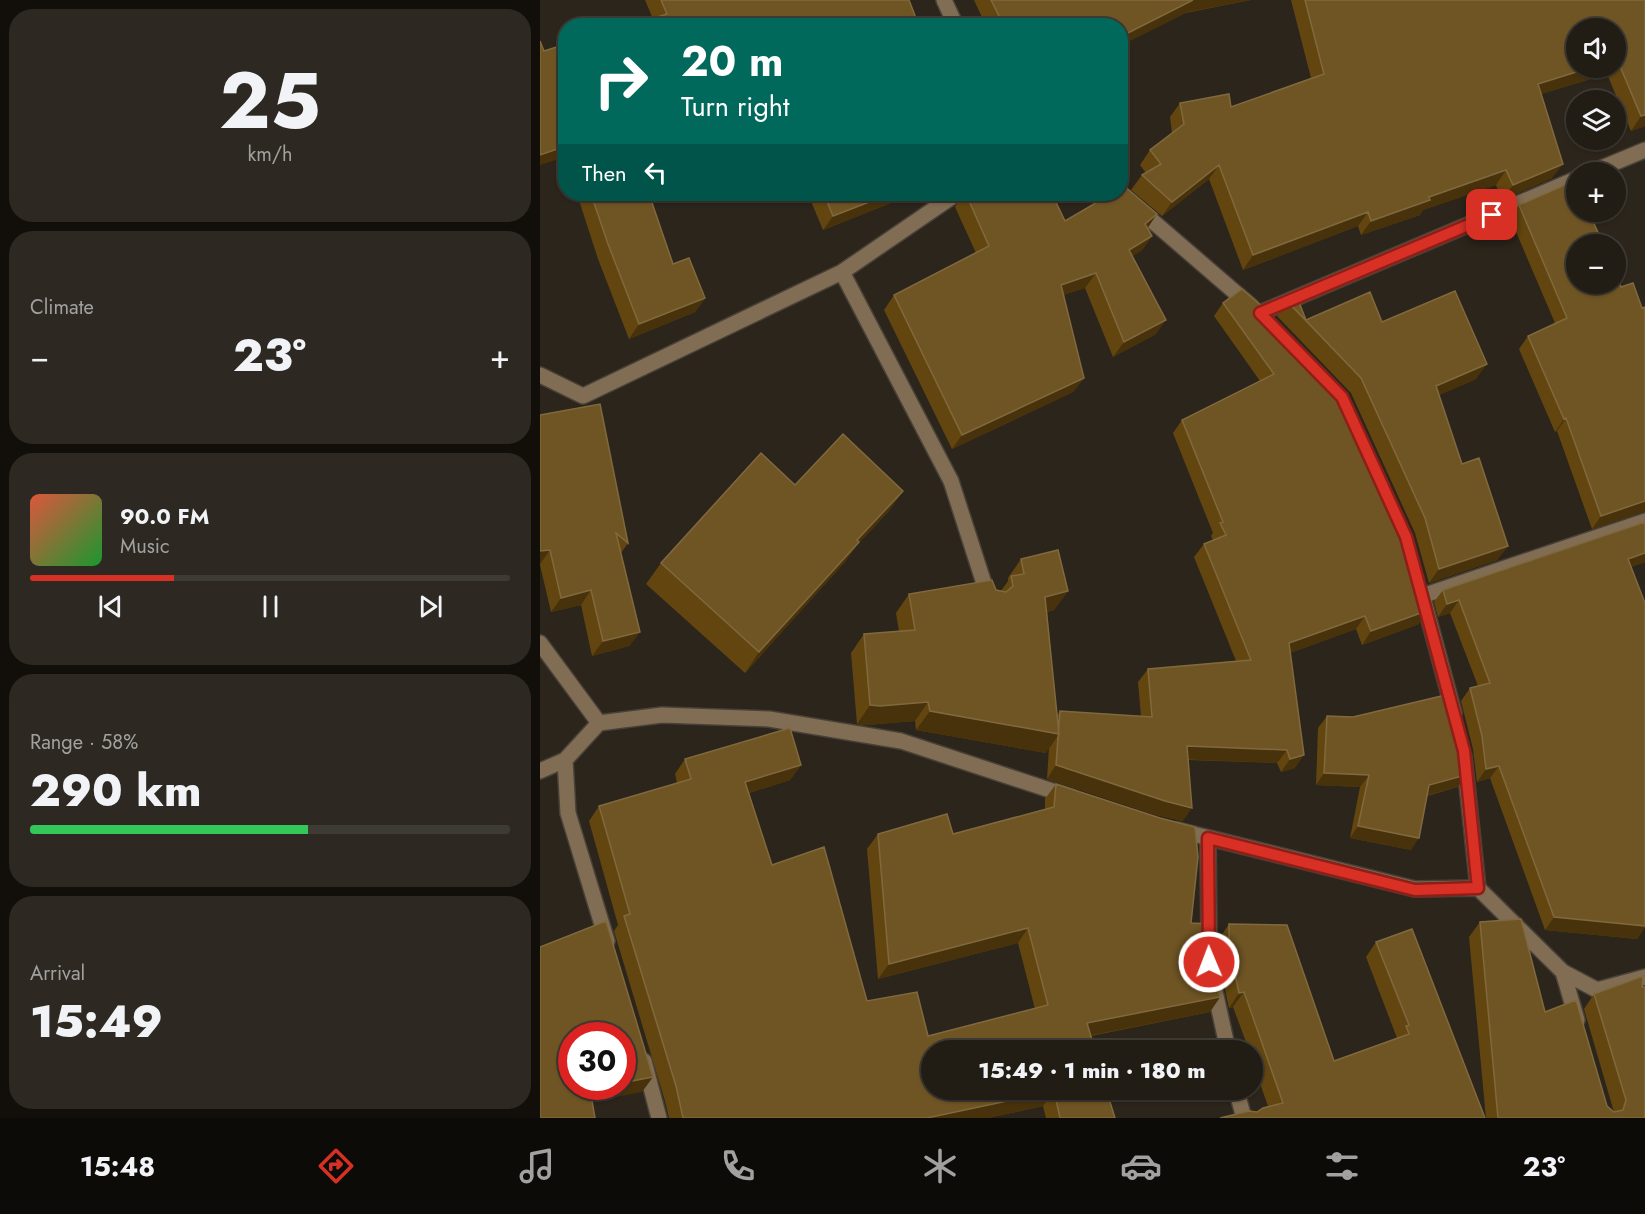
<!DOCTYPE html>
<meta charset="utf-8">
<style>
body{margin:0;font-family:Jost,sans-serif;background:#2d2922;color:#f1f3f6;height:100vh;display:flex;flex-direction:column;font-size:22px;white-space:nowrap}
*{box-sizing:border-box;margin:0}
p{font-size:20px;color:#a2a1a0}
.icon{flex:none;width:33px;height:33px;fill:none;stroke:currentColor;stroke-width:2;stroke-linecap:round;stroke-linejoin:round}
.map{position:relative;flex:1;overflow:hidden}
.details{display:flex;flex-direction:column;gap:9px;padding:9px;background:#120f0b;width:540px}
.details>*{flex:none}
.top-card{position:absolute;left:18px;top:18px;width:570px;height:183px;border-radius:24px;box-shadow:0 2px 4px #0004,0 0 0 2px #3e3a34;background:#00695c;color:#fff;overflow:hidden}
.fabs{position:absolute;left:1026px;top:18px;display:grid;gap:12px}
.fabs a{display:grid;place-items:center;width:60px;height:60px;border-radius:50%;background:#211c14;box-shadow:0 2px 4px #0004,0 0 0 2px #3e3a34;font-size:30px}
.speed{position:absolute;left:18px;top:1022px;display:flex;gap:12px;font-size:30px;font-weight:700;text-align:center}
.speed>*{display:grid;place-content:center;width:78px;height:78px;border-radius:50%;background:#211c14;box-shadow:0 2px 4px #0004,0 0 0 2px #3e3a34;line-height:1}
.speed .limit{border:9px solid #d22;background:#fff;color:#111}
.pin{position:absolute;display:grid;place-items:center;width:51px;height:51px;color:#fff;margin:-26px;border-radius:12px;box-shadow:0 3px 9px #0006}
.me{position:absolute;width:66px;margin:-33px;rotate:359deg;stroke-linejoin:round;filter:drop-shadow(0 0 4px #0008)}
.turn{display:flex;align-items:center;gap:21px;height:126px;padding:0 24px;font-size:27px}
.turn .icon{width:78px;height:78px;stroke-width:2.5}
.turn b{display:block;font-size:42px;line-height:51px}
.then{display:flex;align-items:center;height:57px;padding:0 24px;background:#0003;gap:12px;font-size:22px}
.big{font-size:45px;font-weight:800;line-height:1.1}
.details .widget{flex:1;display:flex;flex-direction:column;justify-content:center;gap:9px;min-width:0;padding:0 21px;border-radius:24px;background:#2d2922}
.details .dial{align-items:center;gap:0}
.dial b{font-size:78px;line-height:1}
.song{display:flex;align-items:center;gap:18px}
.cover{width:72px;height:72px;border-radius:9px;background:linear-gradient(135deg,hsl(10 70% 55%),hsl(130 70% 35%))}
.played{height:6px;border-radius:3px;background:linear-gradient(90deg,#d93025 30%,#3e3a34 30%)}
.keys{display:flex;justify-content:space-around;direction:ltr}
.heat{display:flex;justify-content:space-between;align-items:center;font-size:33px;direction:ltr}
.charge{height:9px;border-radius:4px;background:linear-gradient(90deg,#34c759 58%,#3e3a34 0)}
.trip{position:absolute;left:381px;top:1040px;width:342px;height:60px;border-radius:30px;background:#211c14;box-shadow:0 2px 4px #0004,0 0 0 2px #3e3a34;font-weight:800;line-height:60px;text-align:center}
.tab-bar{display:flex;height:96px;justify-content:space-around;align-items:center;background:#0d0b08;color:#a2a1a0}
.tab-bar .icon{width:42px;height:42px}
.tab-bar .on{color:#d93025}
.tab-bar b{font-size:27px;color:#f1f3f6}
main{display:flex;flex:1;min-height:0}
.map>svg:first-child{display:block}
</style>
<main>
<section class="details">
<div class="widget dial"><b>25</b><p>km/h</p></div>
<div class="widget"><p>Climate</p>
<div class="heat"><a>−</a><b class="big">23°</b><a>+</a></div>
</div>
<div class="widget">
<div class="song"><i class="cover"></i><div><b>90.0 FM</b><p>Music</p></div></div>
<div class="played"></div>
<div class="keys"><svg class="icon" aria-label="previous" viewBox="0 0 24 24"><path d="M18 5L8 12l10 7zM5 5v14"/></svg><svg class="icon" aria-label="pause" viewBox="0 0 24 24"><path d="M8 5v14M16 5v14"/></svg><svg class="icon" aria-label="next" viewBox="0 0 24 24"><path d="M6 5l10 7-10 7zM19 5v14"/></svg></div>
</div>
<div class="widget"><p>Range · 58%</p><b class="big">290 km</b><div class="charge"></div></div>
<div class="widget"><p>Arrival</p><b class="big">15:49</b></div>
</section>
<div class="map">
<svg width="1105" height="1118" viewBox="0 0 1105 1118">
<rect width="100%" height="100%" fill="#2c251b"/>
<g fill="none" stroke-linecap="round" stroke-linejoin="round">
<g stroke="#484138" stroke-width="18">
<path id="minor" d="M404 0 416 26
M1052 172 1105 150
M580 193 711 306
M302 272 411 481 449 599
M720 313 1036 179
M0 375 43 396 302 272 416 194
M882 594 914 713
M882 596 1105 521
M0 643 59 723
M924 757 938 888
M0 771 25 760
M637 830 875 889 938 888 1023 972 1057 990 1105 977
M668 838 669 943
M67 941 28 813 25 760 59 723 122 715 229 719 361 741 531 797
M1023 972 1037 1020
M673 982 688 1050
M104 1061 119 1118
M696 1089 704 1118"/>
</g>
<use href="#minor" stroke="#806d53" stroke-width="15"/>
</g>
<path fill="#63460f" fill-rule="evenodd" d="M105 0H369L113 19Z
M434 0H711L580 26H446Z
M751 0H1105V126L1091 131 1067 74 1001 94 1012 178 962 200 956 185 883 210 880 215 821 235 818 226 703 270 669 179 622 216 591 190 602 175 606 173 600 165 610 150 632 133 630 117 640 103 691 107 771 78ZM1076 28V68H1036Z
M1028 188 1081 287 1102 308 1105 307V512H1102L1052 529 1017 431 1015 432 979 349 988 336 1015 323 970 218 979 205Z
M37 194H109L133 264 165 298 155 312 89 339 58 259Z
M268 194H371L356 201 283 230Z
M424 194H512L525 221 607 228 612 236 602 250 592 256 616 334 573 357 545 288 523 295 544 378 533 392 412 449 344 310 354 295 436 253 415 207Z
M702 289 879 624 822 645 816 629 750 653 755 768 741 772 737 763 648 760 643 821 616 815 507 779 509 748 506 753 376 730 375 721 326 725 317 724 311 653 324 634 359 631 356 613 369 594 456 590 461 591 468 581V578L481 559 528 591 514 610 507 612 517 715 520 711 601 716 598 682 608 669 696 661 654 557 664 544 673 540 671 536 673 533 633 433 642 420 720 381 674 316 683 303Z
M747 301 766 320 842 322 936 379 899 395 922 464 968 546 957 560 889 583 875 533 811 393 737 316Z
M0 415 88 543 81 553 100 632 89 646 52 656 41 605 11 612 0 565Z
M255 485 363 491 348 512 317 545 304 563 205 673 106 584 121 563Z
M1105 522V562L1091 567 1105 603V927L1097 939 1005 930 950 778 937 782 933 749 921 701 930 688 938 686 910 613 898 617 894 602 903 590Z
M787 716 926 775 918 787 887 796 871 850 810 838 820 787 776 785 778 728Z
M145 759 261 765 250 780 209 793 232 865 327 1001 388 1036 495 1009 478 943 338 979 327 849 338 834H413L505 809V799L516 784 651 923 670 949 680 997 670 1012 551 1036 575 1118H506L503 1106 448 1118H129L125 1101 74 931 78 925 49 821 59 806 137 783 135 774Z
M940 922 1005 1012 1067 1106 1074 1112 1044 1009 1054 994 1102 987 1105 1118H946L929 937Z
M689 924 794 1061 857 1038 826 957 836 942 945 1118 717 1112 728 1106 712 1061V1050H709L693 1007 689 1008 679 961V939Z"/>
<path fill="#48320b" d="M653 0H711L648 12 580 46V37Z
M1049 68H1071L1067 74 988 98 998 84Z
M1105 115V126L1091 131 1101 116Z
M26 146 25 157 0 165V155Z
M1023 164 1012 178 962 200 973 185Z
M679 165 669 179 622 216 632 202Z
M966 170 956 185 883 210 880 215 821 235 831 221 889 197Z
M350 194H371L356 201 283 230 293 216Z
M828 212 818 226 703 270 713 255Z
M617 214 607 229 605 224Z
M612 236 602 250 579 265 589 250Z
M556 273 545 288 511 299 521 285Z
M165 298 155 312 89 339 99 324Z
M626 320 616 334 573 357 584 342Z
M947 364 936 379 886 401 896 386Z
M544 378 533 392 412 449 422 435Z
M1026 418 1017 431 1015 432 1024 419Z
M363 491 348 512 317 545 304 563 205 673 219 652 317 540Z
M1105 501V512H1102L1052 529 1061 516Z
M968 546 957 560 889 583 899 569Z
M10 550 0 564V551Z
M1105 553V562L1079 571 1088 559Z
M51 590 41 605 11 612 21 598Z
M528 591 514 610 492 616 505 597Z
M919 600 910 613 898 617 907 604Z
M889 610 879 624 822 645 831 631Z
M825 616 816 629 739 657 749 643Z
M100 632 89 646 52 656 63 641Z
M388 702 375 721 326 725 317 724 330 705Z
M390 711 519 734 506 753 376 730Z
M647 746 747 750 737 763 638 759Z
M764 755 755 768 741 772 750 759Z
M261 765 250 780 195 797 205 782Z
M516 765 652 808 643 821 616 815 507 779Z
M959 766 950 778 937 782 946 769Z
M784 773 829 775 820 787 776 785Z
M926 775 918 787 880 797 889 785Z
M818 826 879 838 871 850 810 838Z
M1014 917 1105 926V927L1097 939 1005 930Z
M488 928 478 943 338 979 349 964Z
M704 992 693 1007 689 1008 699 993Z
M680 997 670 1012 537 1038 547 1023Z
M113 1077 102 1092 39 1104 50 1089 67 1086H82V1083Z
M514 1091 503 1106 448 1118H387Z"/>
<path fill="#705524" stroke="#80693e" stroke-width="1.5" d="M121 0H369L379 26H89L127 14Z
M451 0H653L580 37V26H464Z
M765 0H1105V115L1101 116 1077 59H1076V28H1036V68H1049L998 84 1023 164 973 185 966 170 889 197 890 200 831 221 828 212 713 255 679 165 632 202 602 175 621 164 610 150 644 124 640 103 689 94 691 107 784 74Z
M0 41 4 51 26 44V146L0 155Z
M1027 184 1028 188 1036 184V212H1049L1063 244H1036V284H1076V273L1081 287 1093 283 1102 308 1105 307V501L1061 516 1026 418 1024 419 988 336 1027 318 979 205Z
M584 186 617 214 605 224 612 236 589 250 626 320 584 342 556 273 521 285 544 378 422 435 354 295 449 246 426 194H512L525 221 571 194H580V188Z
M51 194H109L133 264 149 258 165 298 99 324 68 244Z
M284 194H350L293 216Z
M702 289 723 307 803 389 866 527 889 610 831 631 825 616 749 643 764 755 750 759 747 750 647 746 652 808 625 801 516 765 520 711 612 717 608 669 711 660 664 544 686 535 680 523 683 522 642 420 734 374 683 303Z
M915 291 947 364 896 386 922 464 939 458 968 546 899 569 885 518 821 378 747 301 757 297 766 320 830 292 842 322Z
M60 404 88 543 76 533 100 632 63 641 51 590 21 598 10 550 0 551V415Z
M303 434 363 491 317 540 319 542 219 652 121 563 221 453 255 485Z
M1105 522V553L1088 559 1105 603V926L1014 917 959 766 946 769 942 736 930 688 950 683 919 600 907 604 903 590Z
M518 550 528 591 505 597 519 734 390 711 388 702 340 706 330 705 324 634 375 630 369 594 452 580 456 590 466 592 473 586 471 576 484 574 481 559Z
M910 694 923 741 926 775 889 785 879 838 818 826 829 775 784 773 787 716 813 717Z
M250 728 261 765 205 782 232 865 284 847 327 1001 377 992 388 1036 508 1005 488 928 349 964 338 834 407 814 413 834 514 807 516 784 620 818 655 827 658 857 651 923 670 924V949L680 997 547 1023 555 1050H392V1089H566L575 1118H520L514 1091 387 1118H143L136 1086 84 916 90 914 59 806 151 779 145 759Z
M981 919 1005 1012 1036 1000 1067 1106 1074 1112 1083 1110 1086 1100 1054 994 1103 976 1102 987H1105V1118H958L940 922Z
M66 921 113 1077 82 1083V1035H32V1086H67L50 1089 55 1118H0V947Z
M689 924 747 925 794 1061 869 1034 866 1026 869 1025 836 942 872 929 945 1118H680L709 1111 717 1112 723 1108 743 1103 704 992 699 993 689 946Z"/>
<g fill="none" stroke-linecap="round" stroke-linejoin="round">
<g stroke="#8d1f18" stroke-width="15">
<path id="route" d="M669 962 668 838 875 890 938 888 924 751 866 537 802 397 720 313 952 215"/>
</g>
<use href="#route" stroke="#d93025" stroke-width="10"/>
</g>
</svg>
<div class="fabs">
<a><svg class="icon" aria-label="sound" viewBox="0 0 24 24"><path d="M4 9h4l5-4v14l-5-4H4zM17 9q2 3 0 6"/></svg></a>
<a><svg class="icon" aria-label="layers" viewBox="0 0 24 24"><path d="M12 4l9 5-9 5-9-5zM3 14l9 5 9-5"/></svg></a>
<a>+</a>
<a>−</a>
</div>
<div class="speed"><div class="limit">30</div></div>
<div class="pin" style="left:952px;top:215px;background:#d93025"><svg class="icon" aria-label="arrive" viewBox="0 0 24 24"><path d="M6 21V4h12l-3 4 3 4H6"/></svg></div>
<svg class="me" style="left:669px;top:962px" viewBox="-20 -20 40 40"><circle r="17" fill="#d93025" stroke="#fff" stroke-width="3"/><path d="M0-11L8 9 0 5-8 9z" fill="#fff"/></svg>
<div class="trip">15:49 · 1 min · 180 m</div>
<div class="top-card">
<div class="turn"><svg class="icon" aria-label="right" viewBox="0 0 24 24"><path d="M7 20v-9h11M14 6l5 5-5 5"/></svg><div><b>20 m</b>Turn right</div></div>
<div class="then">Then<svg class="icon" aria-label="left" viewBox="0 0 24 24"><path d="M17 20v-9H6M10 6l-5 5 5 5"/></svg></div>
</div>
</div>
</main>
<nav class="tab-bar">
<b>15:48</b>
<svg class="icon on" aria-label="directions" viewBox="0 0 24 24"><path d="M12 3l9 9-9 9-9-9zM9 14v-3h6M13 9l2 2-2 2"/></svg>
<svg class="icon" aria-label="music" viewBox="0 0 24 24"><path d="M9 18V5l10-2v13"/><circle cx="6" cy="18" r="3"/><circle cx="16" cy="16" r="3"/></svg>
<svg class="icon" aria-label="phone" viewBox="0 0 24 24"><path d="M5 4h4l2 5-3 2q2 4 5 5l2-3 5 2v4C11 20 4 13 5 4z"/></svg>
<svg class="icon" aria-label="climate" viewBox="0 0 24 24"><path d="M12 3v18M4 7l16 10M4 17L20 7"/></svg>
<svg class="icon" aria-label="car" viewBox="0 0 24 24"><path d="M5 17H2v-5l4-1 3-4h7l3 4 3 1v5h-3M9 17h6M6 11h13"/><circle cx="7" cy="17" r="2"/><circle cx="17" cy="17" r="2"/></svg>
<svg class="icon" aria-label="filters" viewBox="0 0 24 24"><path d="M4 7h16M4 17h16"/><circle cx="9" cy="7" r="2"/><circle cx="15" cy="17" r="2"/></svg>
<b>23°</b>
</nav>
